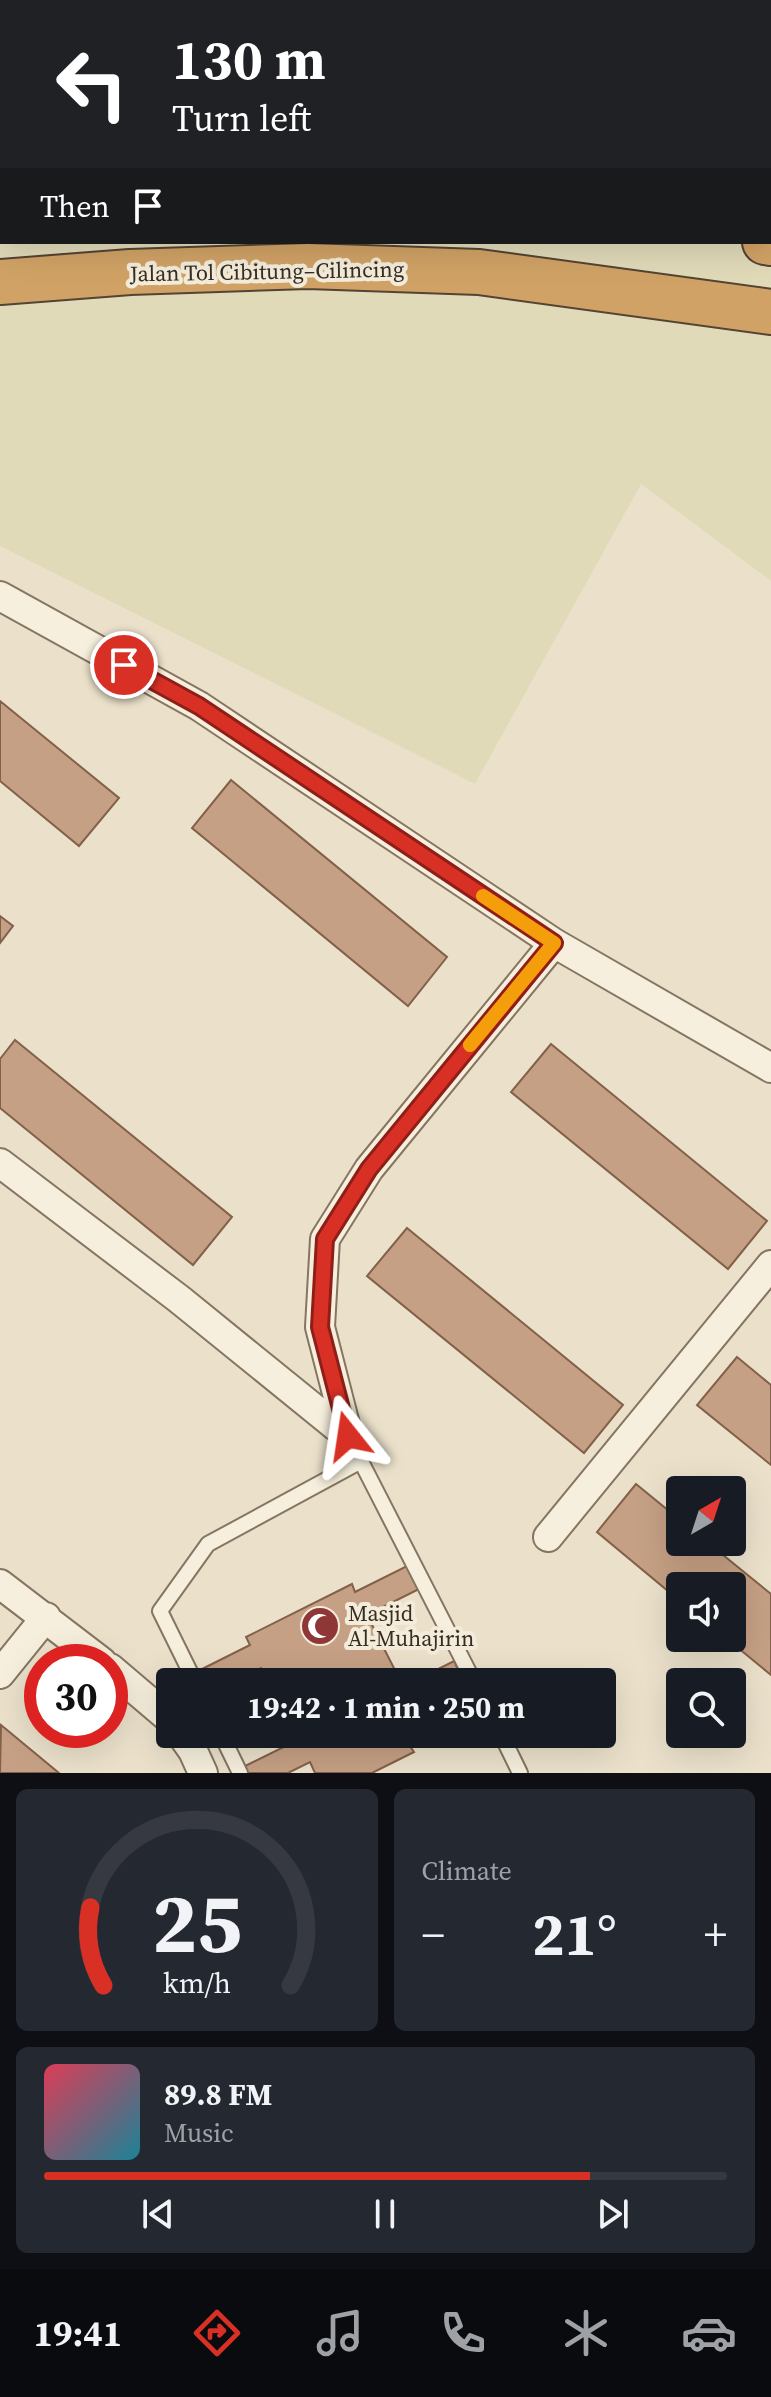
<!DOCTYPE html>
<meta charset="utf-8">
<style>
body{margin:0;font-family:"Source Serif 4",serif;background:#242831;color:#f1f3f6;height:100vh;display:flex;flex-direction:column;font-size:30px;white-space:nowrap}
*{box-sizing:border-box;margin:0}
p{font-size:26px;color:#9ea1a6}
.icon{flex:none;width:44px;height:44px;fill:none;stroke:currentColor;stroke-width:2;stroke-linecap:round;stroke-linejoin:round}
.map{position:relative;height:1773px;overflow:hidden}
.panel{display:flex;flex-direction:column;gap:16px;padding:16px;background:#0d0f14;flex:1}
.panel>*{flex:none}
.banner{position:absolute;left:0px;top:0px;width:772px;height:244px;box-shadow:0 8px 32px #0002;background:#202124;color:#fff;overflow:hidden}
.needle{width:52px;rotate:39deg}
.tools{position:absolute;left:666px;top:1476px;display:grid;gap:16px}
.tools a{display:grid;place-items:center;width:80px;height:80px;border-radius:8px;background:#171b24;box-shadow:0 8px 32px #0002;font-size:40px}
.speed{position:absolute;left:24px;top:1644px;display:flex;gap:16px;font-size:40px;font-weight:700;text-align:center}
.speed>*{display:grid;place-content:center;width:104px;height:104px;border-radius:50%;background:#171b24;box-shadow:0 8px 32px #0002;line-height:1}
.speed .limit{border:12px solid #d22;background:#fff;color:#111}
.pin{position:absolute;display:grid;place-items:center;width:68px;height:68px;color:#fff;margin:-34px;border:4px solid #fff;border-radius:50%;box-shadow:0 2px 8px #0007}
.me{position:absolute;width:88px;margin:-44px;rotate:345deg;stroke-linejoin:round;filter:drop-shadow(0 0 6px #0008)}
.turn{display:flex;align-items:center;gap:28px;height:168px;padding:0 40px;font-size:36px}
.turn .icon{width:104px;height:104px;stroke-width:2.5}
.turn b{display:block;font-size:56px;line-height:68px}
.then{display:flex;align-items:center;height:76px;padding:0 40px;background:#0003;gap:16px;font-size:30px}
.big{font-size:60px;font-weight:700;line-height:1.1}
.panel .widget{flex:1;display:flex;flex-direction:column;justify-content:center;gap:12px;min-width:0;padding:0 28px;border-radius:12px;background:#242831}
.panel .dial{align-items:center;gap:0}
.dial svg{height:208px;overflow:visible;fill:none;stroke:#363941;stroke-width:7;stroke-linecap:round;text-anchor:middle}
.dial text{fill:#f1f3f6;stroke:none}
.song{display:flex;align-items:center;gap:24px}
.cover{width:96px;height:96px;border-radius:12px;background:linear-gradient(135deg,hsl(350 70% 55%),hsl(190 70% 35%))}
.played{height:8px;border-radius:4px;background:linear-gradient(90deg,#d93025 80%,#363941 80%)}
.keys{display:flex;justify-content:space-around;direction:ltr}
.heat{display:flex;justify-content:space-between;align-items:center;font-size:44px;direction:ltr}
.panel .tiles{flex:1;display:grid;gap:16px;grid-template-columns:1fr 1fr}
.widget:last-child{grid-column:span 2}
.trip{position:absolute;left:156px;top:1668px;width:460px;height:80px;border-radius:8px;background:#171b24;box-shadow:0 8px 32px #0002;font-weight:700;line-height:80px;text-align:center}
.dock{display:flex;height:128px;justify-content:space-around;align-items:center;background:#090b0e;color:#9ea1a6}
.dock .icon{width:56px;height:56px}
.dock .active{color:#d93025}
.dock b{font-size:36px;color:#f1f3f6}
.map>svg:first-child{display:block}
</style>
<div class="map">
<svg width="771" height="1773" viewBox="0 0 771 1773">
<rect width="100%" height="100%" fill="#ebe1cb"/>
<path fill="#e0dab9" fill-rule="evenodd" d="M0 0H771V581L641 484 475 784 0 546ZM2 2H770V242H2Z"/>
<path fill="#c5a084" stroke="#836049" stroke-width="2" d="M0 701 119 798 79 846 0 781Z
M231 780 447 957 408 1006 192 828Z
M0 916 13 926 0 943Z
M15 1040 232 1217 193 1265 0 1108V1059Z
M551 1044 767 1221 728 1269 511 1092Z
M407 1228 623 1405 584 1453 367 1276Z
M737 1357 771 1385V1465L697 1405Z
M636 1484 680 1520V1542H707L771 1594V1675L726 1638H732V1586H680V1601L597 1532Z
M407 1566 419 1589 367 1615 401 1682H268L261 1668 233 1682H201L196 1672 250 1645 246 1637 352 1584 355 1592Z
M454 1661 464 1682H412Z
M1 1725 59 1773H0Z
M295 1734H427L408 1743 414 1752 372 1773H315L310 1762 288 1773H246L243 1767 298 1740Z"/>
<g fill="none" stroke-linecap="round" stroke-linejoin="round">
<g stroke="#867560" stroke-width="18">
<path id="lane" d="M348 1436 474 1682
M195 1682 160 1611 208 1544 361 1461
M221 1734 240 1773
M501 1734 520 1773"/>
</g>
<g stroke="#867560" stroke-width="32">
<path id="street" d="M0 596 199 706 554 943 771 1068
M0 1163 179 1299 348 1436
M348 1436 320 1327 325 1239 369 1169 554 943
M548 1537 771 1265
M0 1584 102 1662
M110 1668 170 1719
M0 1674 46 1617
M181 1734 193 1751 203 1773"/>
</g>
<g stroke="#554334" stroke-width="48">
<path id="highway" d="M0 215H2
M765 242 771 243
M0 282 130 272 308 266 479 272 771 312"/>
</g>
<use href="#lane" stroke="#f6efdd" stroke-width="14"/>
<use href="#street" stroke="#f6efdd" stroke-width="28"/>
<use href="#highway" stroke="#d0a265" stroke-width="44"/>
</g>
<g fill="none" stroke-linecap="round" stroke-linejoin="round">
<g stroke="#8d1f18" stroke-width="20">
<path id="route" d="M124 665 199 706 554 943 369 1169 325 1239 320 1327 348 1436"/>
</g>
<use href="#route" stroke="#d93025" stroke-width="14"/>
<path stroke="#f59e0b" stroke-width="14" d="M470 1045 554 943 483 896"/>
</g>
<defs>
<g id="mosque-disc" transform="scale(2)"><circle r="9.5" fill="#8f3636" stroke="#f3ecda"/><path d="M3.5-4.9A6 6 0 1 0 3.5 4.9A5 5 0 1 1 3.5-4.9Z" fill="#fff"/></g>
</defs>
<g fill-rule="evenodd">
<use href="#mosque-disc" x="320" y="1626"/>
</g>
<g text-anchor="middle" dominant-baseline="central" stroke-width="8" stroke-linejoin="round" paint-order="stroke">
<g font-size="22" fill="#382d22" stroke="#f3ecda">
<text transform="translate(267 271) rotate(-1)">Jalan Tol Cibitung–Cilincing</text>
</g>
<g font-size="22" fill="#382d22" stroke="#f3ecda" text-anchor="start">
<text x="348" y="1613">Masjid<tspan x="348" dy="25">Al-Muhajirin</tspan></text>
</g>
</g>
</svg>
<div class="tools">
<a><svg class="needle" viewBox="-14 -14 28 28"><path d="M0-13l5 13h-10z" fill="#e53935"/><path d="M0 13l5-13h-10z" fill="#9ea1a6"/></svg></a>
<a><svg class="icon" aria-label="sound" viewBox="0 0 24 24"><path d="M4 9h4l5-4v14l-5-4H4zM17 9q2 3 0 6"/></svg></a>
<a><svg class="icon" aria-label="search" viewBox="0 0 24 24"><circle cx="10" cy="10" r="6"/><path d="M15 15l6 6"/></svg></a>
</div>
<div class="speed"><div class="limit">30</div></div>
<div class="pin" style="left:124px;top:665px;background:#d93025"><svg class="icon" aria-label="arrive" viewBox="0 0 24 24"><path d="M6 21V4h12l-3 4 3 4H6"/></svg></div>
<svg class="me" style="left:348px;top:1436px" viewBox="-20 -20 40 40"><path d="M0-17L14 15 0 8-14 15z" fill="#d93025" stroke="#fff" stroke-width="4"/></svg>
<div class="trip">19:42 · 1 min · 250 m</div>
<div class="banner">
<div class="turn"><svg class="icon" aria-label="left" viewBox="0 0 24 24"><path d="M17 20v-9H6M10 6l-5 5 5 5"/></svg><div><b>130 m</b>Turn left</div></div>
<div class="then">Then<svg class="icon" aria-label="arrive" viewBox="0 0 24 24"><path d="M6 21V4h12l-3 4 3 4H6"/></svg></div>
</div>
</div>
<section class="panel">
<div class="tiles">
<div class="widget dial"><svg viewBox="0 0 100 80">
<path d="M14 69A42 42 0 1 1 86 69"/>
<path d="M14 69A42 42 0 0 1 9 39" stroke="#d93025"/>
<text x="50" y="56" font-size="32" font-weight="700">25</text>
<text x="50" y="72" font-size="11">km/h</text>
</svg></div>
<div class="widget"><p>Climate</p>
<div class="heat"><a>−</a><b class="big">21°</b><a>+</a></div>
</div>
<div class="widget">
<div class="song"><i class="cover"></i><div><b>89.8 FM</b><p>Music</p></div></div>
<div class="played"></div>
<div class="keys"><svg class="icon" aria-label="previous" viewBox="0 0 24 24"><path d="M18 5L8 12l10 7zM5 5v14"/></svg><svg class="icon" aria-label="pause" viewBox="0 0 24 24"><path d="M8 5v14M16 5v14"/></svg><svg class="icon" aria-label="next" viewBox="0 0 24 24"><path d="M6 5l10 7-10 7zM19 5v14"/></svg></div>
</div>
</div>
</section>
<nav class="dock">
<b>19:41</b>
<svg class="icon active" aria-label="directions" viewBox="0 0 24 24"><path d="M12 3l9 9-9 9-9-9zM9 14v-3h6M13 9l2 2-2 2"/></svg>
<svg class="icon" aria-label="music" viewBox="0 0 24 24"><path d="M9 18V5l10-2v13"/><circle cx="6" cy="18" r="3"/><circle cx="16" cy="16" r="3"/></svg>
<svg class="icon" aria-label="phone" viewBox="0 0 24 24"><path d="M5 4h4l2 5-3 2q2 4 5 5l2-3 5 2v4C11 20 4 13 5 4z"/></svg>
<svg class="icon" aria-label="climate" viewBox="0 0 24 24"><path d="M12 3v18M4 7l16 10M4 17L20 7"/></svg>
<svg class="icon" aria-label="car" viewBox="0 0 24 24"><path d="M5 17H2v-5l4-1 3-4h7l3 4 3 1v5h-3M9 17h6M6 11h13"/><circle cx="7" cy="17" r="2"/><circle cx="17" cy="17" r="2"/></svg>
</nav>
